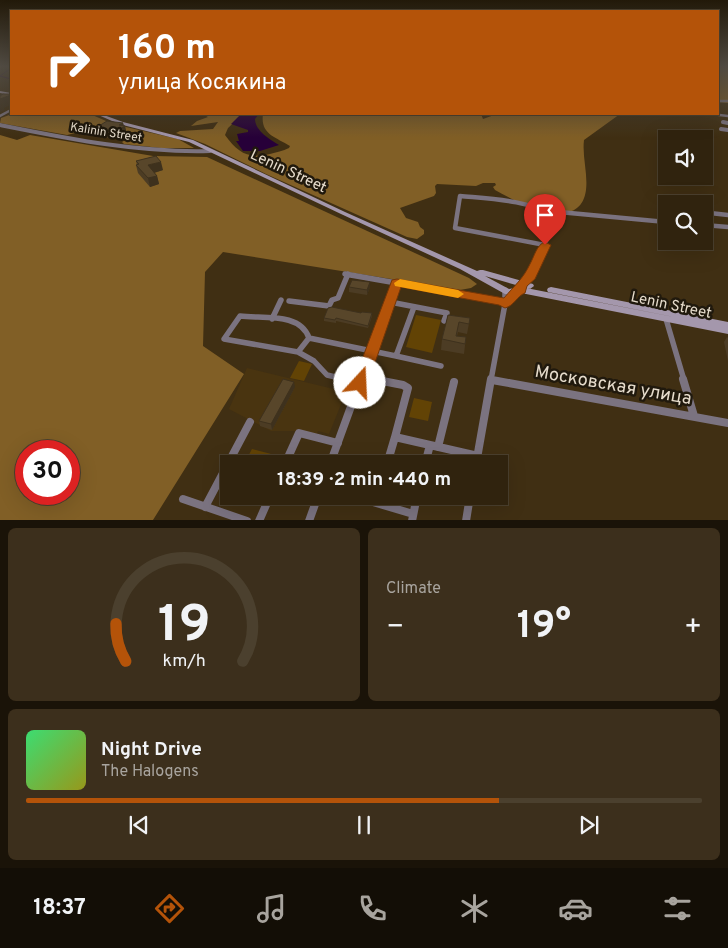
<!DOCTYPE html>
<meta charset="utf-8">
<style>
body{margin:0;font-family:Overpass,sans-serif;background:#3c2f1c;color:#f1f3f6;height:100vh;display:flex;flex-direction:column;font-size:19px;white-space:nowrap}
*{box-sizing:border-box;margin:0}
p{font-size:16px;color:#a8a49e}
.icon{flex:none;width:28px;height:28px;fill:none;stroke:currentColor;stroke-width:2;stroke-linecap:round;stroke-linejoin:round}
.map{position:relative;height:520px;overflow:hidden}
.details{display:flex;flex-direction:column;gap:8px;padding:8px;background:#1a1308;flex:1}
.details>*{flex:none}
.guide{position:absolute;left:10px;top:10px;width:709px;height:105px;border-radius:0px;box-shadow:0 5px 20px #0002,0 0 0 1px #4b402e;background:#b45309;color:#fff;overflow:hidden}
.tools{position:absolute;left:658px;top:130px;display:grid;gap:10px}
.tools a{display:grid;place-items:center;width:55px;height:55px;border-radius:0px;background:#30230e;box-shadow:0 5px 20px #0002,0 0 0 1px #4b402e;font-size:25px}
.speed{position:absolute;left:15px;top:440px;display:flex;gap:10px;font-size:25px;font-weight:700;text-align:center}
.speed>*{display:grid;place-content:center;width:65px;height:65px;border-radius:50%;background:#30230e;box-shadow:0 5px 20px #0002,0 0 0 1px #4b402e;line-height:1}
.speed .limit{border:8px solid #d22;background:#fff;color:#111}
.pin{position:absolute;display:grid;place-items:center;width:42px;height:42px;color:#fff;margin:-51px -21px;border-radius:50% 50% 50% 0;rotate:-45deg;box-shadow:0 0 5px #0007}
.pin .icon{rotate:45deg}
.me{position:absolute;width:55px;margin:-28px;rotate:20deg;stroke-linejoin:round;filter:drop-shadow(0 0 4px #0008)}
.turn{display:flex;align-items:center;gap:18px;height:105px;padding:0 25px;font-size:22px}
.turn .icon{width:65px;height:65px;stroke-width:2.5}
.turn b{display:block;font-size:35px;line-height:42px}
.big{font-size:38px;font-weight:700;line-height:1.1}
.details .widget{flex:1;display:flex;flex-direction:column;justify-content:center;gap:8px;min-width:0;padding:0 18px;border-radius:8px;background:#3c2f1c}
.details .dial{align-items:center;gap:0}
.dial svg{height:130px;overflow:visible;fill:none;stroke:#4b402e;stroke-width:7;stroke-linecap:round;text-anchor:middle}
.dial text{fill:#f1f3f6;stroke:none}
.song{display:flex;align-items:center;gap:15px}
.cover{width:60px;height:60px;border-radius:8px;background:linear-gradient(135deg,hsl(140 70% 55%),hsl(60 70% 35%))}
.played{height:5px;border-radius:2px;background:linear-gradient(90deg,#b45309 70%,#4b402e 70%)}
.keys{display:flex;justify-content:space-around;direction:ltr}
.heat{display:flex;justify-content:space-between;align-items:center;font-size:28px;direction:ltr}
.details .tiles{flex:1;display:grid;gap:8px;grid-template-columns:1fr 1fr}
.widget:last-child{grid-column:span 2}
.trip{position:absolute;left:220px;top:455px;width:288px;height:50px;border-radius:0px;background:#30230e;box-shadow:0 5px 20px #0002,0 0 0 1px #4b402e;font-weight:700;line-height:50px;text-align:center}
.tab-bar{display:flex;height:80px;justify-content:space-around;align-items:center;background:#130e06;color:#a8a49e}
.tab-bar .icon{width:35px;height:35px}
.tab-bar .current{color:#b45309}
.tab-bar b{font-size:22px;color:#f1f3f6}
.map>svg:first-child{display:block}
</style>
<div class="map">
<svg width="728" height="521" viewBox="0 0 728 521">
<rect width="100%" height="100%" fill="#402f13"/>
<path fill="#493410" d="M247 368 346 392 329 434 318 431 316 436 298 431H271L229 409Z"/>
<path fill="#624305" d="M416 315 441 320 432 353 406 347Z
M299 361 312 364 304 381 290 378Z
M414 398 432 402 428 421 409 417Z
M252 449 275 455 271 464H244Z"/>
<path fill="#815f26" fill-rule="evenodd" d="M718 66H728V103L718 102Z
M12 114H90L113 124 178 139 194 148H161L124 144 122 142 137 133 110 128 79 130 78 129 80 127 73 126 69 130 75 133 67 135 0 123 1 118Z
M203 114H243L228 128 225 135C238 153 248 159 270 154 276 152 283 151 289 148L290 146C275 137 260 134 263 114H481L483 119 497 114H620L584 140C582 156 588 174 586 190 580 235 518 203 495 190L493 187 496 185 495 183H483L476 186 437 184 435 186 436 193 434 196 400 208 406 218 418 222 420 227 424 230V234L417 239 407 237 266 174 205 144 176 133 180 131 213 129 218 122 191 126 197 121 208 117Z
M0 135 17 140 30 135 153 156 207 157 469 278 477 284 471 288 460 290 223 252 205 272 203 346 244 374 153 520H0ZM26 451H69V494H26Z"/>
<path fill="#270039" d="M241 114H259L255 119C255 131 271 140 279 145L260 151H243L236 141H239L237 134 248 132V130L231 124Z"/>
<g fill="none" stroke-linecap="round" stroke-linejoin="round">
<path stroke="#270039" stroke-width="1" d="M11 68 0 76 11 79"/>
<path stroke="#7b7380" stroke-width="2.5" d="M718 101H728
M711 114 728 116
M0 116 11 110"/>
<path stroke="#7b7380" stroke-width="4" d="M723 122 728 123
M0 125C70 139 138 153 210 151
M721 129 728 130"/>
<path stroke="#7b7380" stroke-width="4.5" d="M710 213 728 215
M704 225 728 227
M545 245 455 228 460 196C492 199 529 200 557 217
M533 270 559 212 666 222"/>
<path stroke="#7b7380" stroke-width="5.5" d="M345 274 505 302
M521 285 529 279 533 269
M289 301 329 306 332 300 338 298 348 274
M390 302 447 313 444 321
M240 316C263 319 300 312 309 338L298 352 224 339Z
M272 319 281 300
M666 319 684 380
M309 338 396 356 414 307
M298 352 314 361 327 375 348 380
M396 356 441 366
M362 377 378 380
M361 380 397 283
M491 380 505 304V290"/>
<path stroke="#7b7380" stroke-width="8" d="M343 379 360 383
M372 379 403 385 408 388 395 437 478 456
M683 379 694 416
M492 380 728 423
M438 447 454 382
M285 464 299 433 338 443
M330 464 361 379
M387 464 395 437
M425 464 430 445
M476 464 491 379
M353 496 413 514
M183 499 247 521
M205 507 250 422
M259 521 270 496
M309 521 318 496
M412 521 417 496
M466 521 470 496"/>
<path fill="#a497ac" fill-rule="evenodd" d="M0 91 11 93V95L0 93Z
M96 114H101L123 122 193 140 345 212 477 271 480 270H483L533 284 534 286 530 289 485 276 509 289 521 287 684 319 548 292 547 290 548 288 551 287 728 322V334L521 293 515 295 505 294 460 269 341 214 189 142 119 124Z"/>
</g>
<path fill="#4c3c24" d="M177 114H192L190 115Z
M123 123 127 134 117 139 96 137 94 129Z
M136 161 163 170 154 173 157 176 159 184 150 187 138 173 136 165H137Z
M349 287H370L367 295 349 292Z
M361 313H372V316L368 328 336 321V323L324 321V318Z
M448 315 470 318 467 334 458 332 457 336 466 337 464 354 441 350 442 339Z
M727 337 728 338V361L724 342Z
M573 376 581 382 580 385 572 383V379Z
M295 387 272 430 260 426 259 421Z"/>
<path fill="#3e311d" d="M11 95V105L4 108 5 110 0 112V99Z
M123 123 124 127 125 126 127 134 117 139 115 132 119 125Z
M161 162 163 170 150 174 148 165Z
M157 176 159 184 150 187 148 178Z
M370 282V287L367 295V290Z
M294 382 295 387 272 430 271 424Z"/>
<path fill="#58462a" stroke="#3e311d" d="M3 94H11V95L0 99V96Z
M107 121 123 123 119 125 125 126 115 132 94 129Z
M156 156 161 162 148 165 157 176 148 178 136 165 139 164 136 161Z
M352 280 370 282 367 290 349 287Z
M332 307 361 313 362 312 372 313 368 326 336 318 335 320 324 318 328 308Z
M448 315 470 318 469 324 459 322 456 336 466 337 465 344 442 339Z
M573 376 581 377V382L573 381Z
M283 379 294 382 271 424 259 421Z"/>
<linearGradient id="sky" x2="0" y2="1"><stop stop-color="#231a0a"/><stop offset="0.48" stop-color="#534d44"/><stop offset="1" stop-color="#534d44" stop-opacity="0"/></linearGradient>
<rect width="728" height="138" fill="url(#sky)"/>
<path fill="#b45309" stroke="#753606" d="M545 242 551 245 535 279 527 286 525 293C517 296 514 306 505 308L499 305 401 287 368 383 365 387 360 389 355 387 353 383 392 280 397 279 504 298C514 286 523 279 530 264 534 257 537 244 545 242Z"/>
<path fill="#f59e0b" d="M400 279 458 290 464 294 458 298 395 286 394 283Z"/>
<g text-anchor="middle" dominant-baseline="central" stroke-width="5" stroke-linejoin="round" paint-order="stroke">
<g font-size="12" fill="#e6dccc" stroke="#20190d">
<text transform="translate(106 133) rotate(9)">Kalinin Street</text>
</g>
<g font-size="15" fill="#e6dccc" stroke="#20190d">
<text transform="translate(288 172) rotate(25)">Lenin Street</text>
<text transform="translate(671 306) rotate(12)">Lenin Street</text>
</g>
<g font-size="18" fill="#e6dccc" stroke="#20190d">
<text transform="translate(613 386) rotate(10)">Московская улица</text>
</g>
</g>
</svg>
<div class="tools">
<a><svg class="icon" aria-label="sound" viewBox="0 0 24 24"><path d="M4 9h4l5-4v14l-5-4H4zM17 9q2 3 0 6"/></svg></a>
<a><svg class="icon" aria-label="search" viewBox="0 0 24 24"><circle cx="10" cy="10" r="6"/><path d="M15 15l6 6"/></svg></a>
</div>
<div class="speed"><div class="limit">30</div></div>
<div class="pin" style="left:545px;top:245px;background:#d93025"><svg class="icon" aria-label="arrive" viewBox="0 0 24 24"><path d="M6 21V4h12l-3 4 3 4H6"/></svg></div>
<svg class="me" style="left:360px;top:383px" viewBox="-20 -20 40 40"><circle r="19" fill="#fff"/><path d="M0-13L10 11 0 6-10 11z" fill="#b45309"/></svg>
<div class="trip">18:39 · 2 min · 440 m</div>
<div class="guide">
<div class="turn"><svg class="icon" aria-label="right" viewBox="0 0 24 24"><path d="M7 20v-9h11M14 6l5 5-5 5"/></svg><div><b>160 m</b>улица Косякина</div></div>
</div>
</div>
<section class="details">
<div class="tiles">
<div class="widget dial"><svg viewBox="0 0 100 80">
<path d="M14 69A42 42 0 1 1 86 69"/>
<path d="M14 69A42 42 0 0 1 8 46" stroke="#b45309"/>
<text x="50" y="56" font-size="32" font-weight="700">19</text>
<text x="50" y="72" font-size="11">km/h</text>
</svg></div>
<div class="widget"><p>Climate</p>
<div class="heat"><a>−</a><b class="big">19°</b><a>+</a></div>
</div>
<div class="widget">
<div class="song"><i class="cover"></i><div><b>Night Drive</b><p>The Halogens</p></div></div>
<div class="played"></div>
<div class="keys"><svg class="icon" aria-label="previous" viewBox="0 0 24 24"><path d="M18 5L8 12l10 7zM5 5v14"/></svg><svg class="icon" aria-label="pause" viewBox="0 0 24 24"><path d="M8 5v14M16 5v14"/></svg><svg class="icon" aria-label="next" viewBox="0 0 24 24"><path d="M6 5l10 7-10 7zM19 5v14"/></svg></div>
</div>
</div>
</section>
<nav class="tab-bar">
<b>18:37</b>
<svg class="icon current" aria-label="directions" viewBox="0 0 24 24"><path d="M12 3l9 9-9 9-9-9zM9 14v-3h6M13 9l2 2-2 2"/></svg>
<svg class="icon" aria-label="music" viewBox="0 0 24 24"><path d="M9 18V5l10-2v13"/><circle cx="6" cy="18" r="3"/><circle cx="16" cy="16" r="3"/></svg>
<svg class="icon" aria-label="phone" viewBox="0 0 24 24"><path d="M5 4h4l2 5-3 2q2 4 5 5l2-3 5 2v4C11 20 4 13 5 4z"/></svg>
<svg class="icon" aria-label="climate" viewBox="0 0 24 24"><path d="M12 3v18M4 7l16 10M4 17L20 7"/></svg>
<svg class="icon" aria-label="car" viewBox="0 0 24 24"><path d="M5 17H2v-5l4-1 3-4h7l3 4 3 1v5h-3M9 17h6M6 11h13"/><circle cx="7" cy="17" r="2"/><circle cx="17" cy="17" r="2"/></svg>
<svg class="icon" aria-label="filters" viewBox="0 0 24 24"><path d="M4 7h16M4 17h16"/><circle cx="9" cy="7" r="2"/><circle cx="15" cy="17" r="2"/></svg>
</nav>
